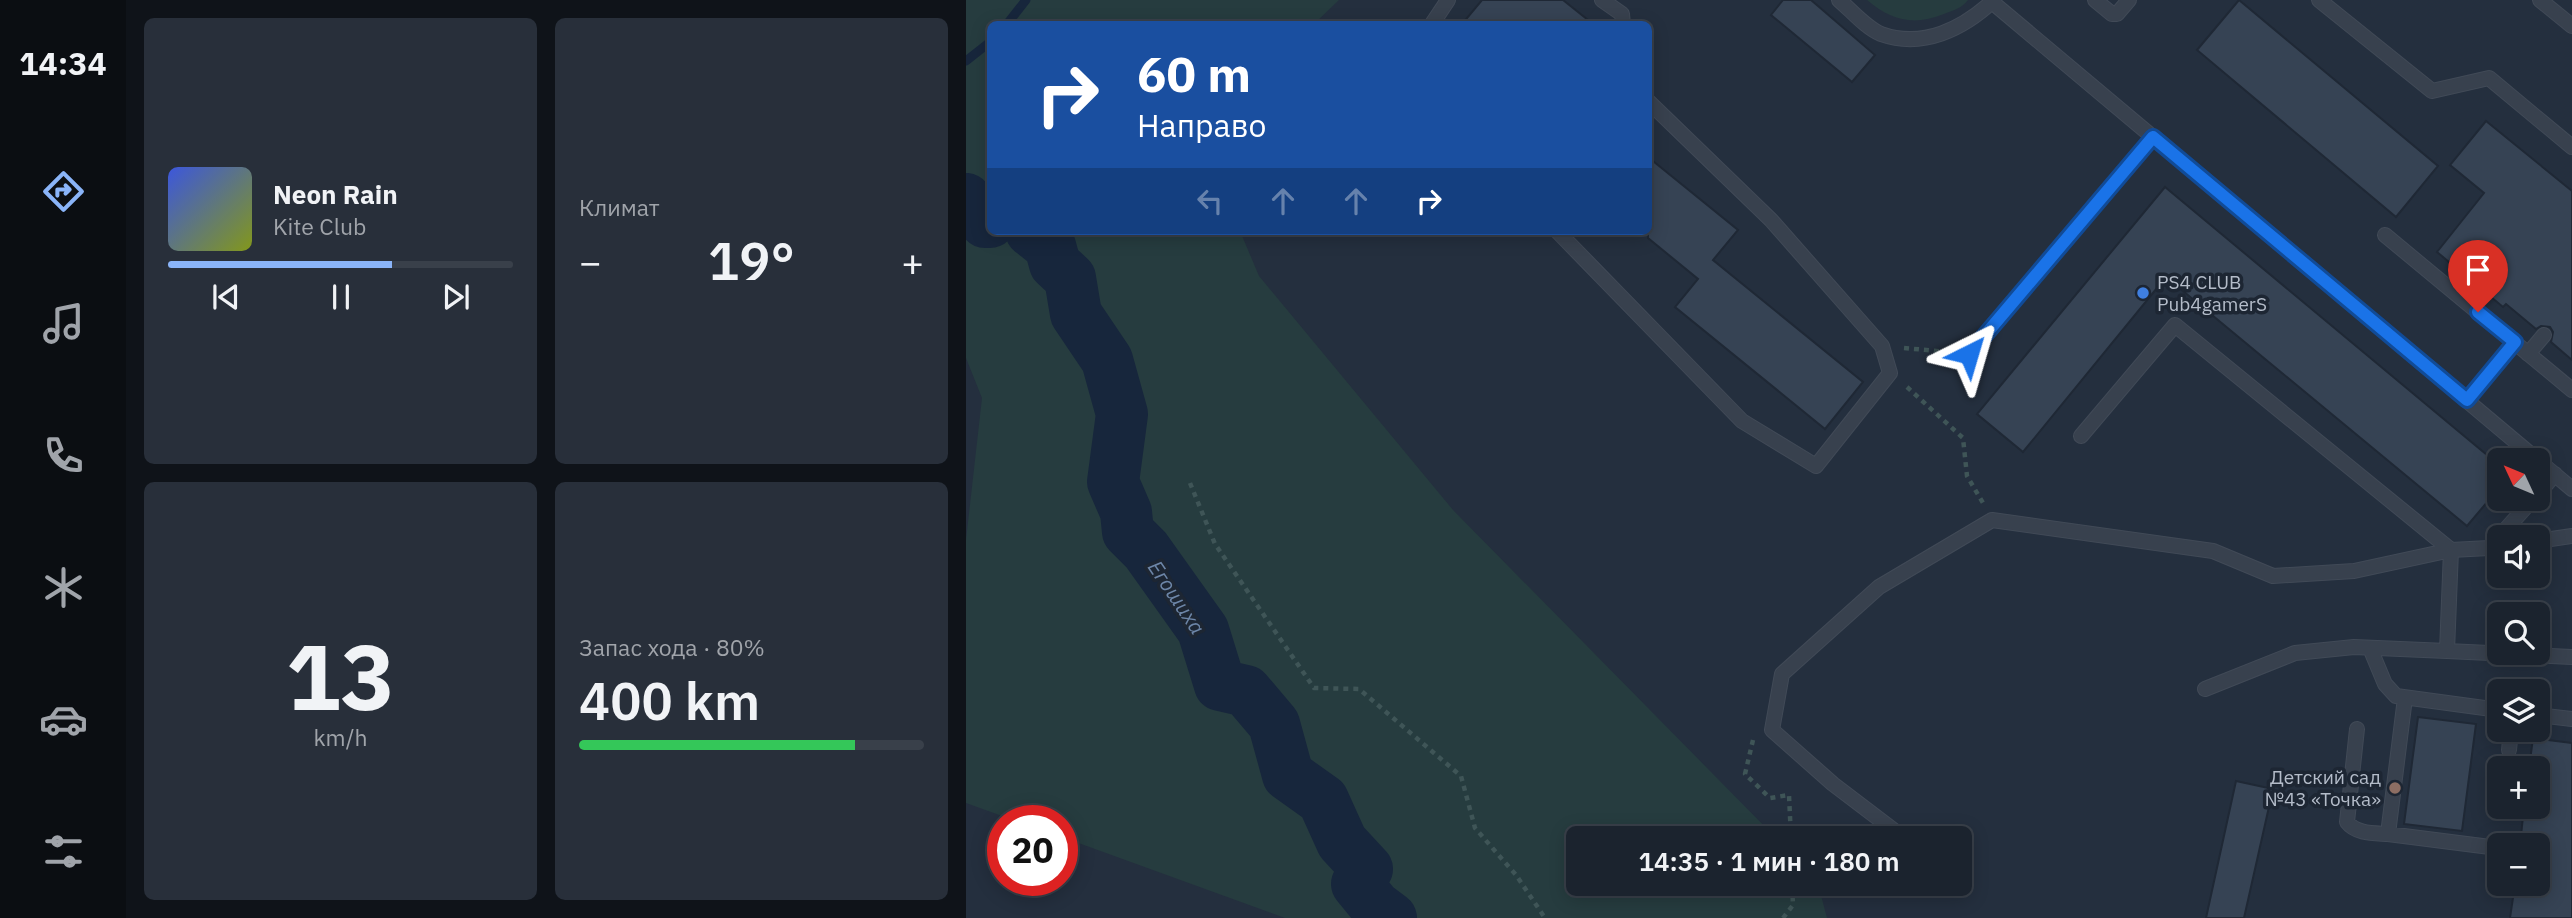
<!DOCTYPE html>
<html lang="ru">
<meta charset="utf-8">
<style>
body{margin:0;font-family:"IBM Plex Sans",sans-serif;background:#282f3a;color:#f1f3f6;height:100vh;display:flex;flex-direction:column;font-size:26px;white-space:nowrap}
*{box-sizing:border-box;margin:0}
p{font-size:23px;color:#a0a4aa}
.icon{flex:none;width:38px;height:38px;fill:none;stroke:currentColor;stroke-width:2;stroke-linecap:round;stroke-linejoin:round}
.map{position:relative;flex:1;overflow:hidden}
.details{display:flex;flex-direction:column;gap:18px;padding:18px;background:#0f1319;width:840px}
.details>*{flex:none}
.hud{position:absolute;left:21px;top:21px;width:665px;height:214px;border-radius:10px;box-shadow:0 4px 18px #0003,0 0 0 2px #39404a;background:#1a4fa0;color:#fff;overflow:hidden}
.needle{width:46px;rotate:314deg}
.controls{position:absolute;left:1521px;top:448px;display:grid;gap:14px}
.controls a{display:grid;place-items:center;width:63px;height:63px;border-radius:10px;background:#1b232e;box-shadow:0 4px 18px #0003,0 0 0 2px #39404a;font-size:35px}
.speed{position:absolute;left:21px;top:805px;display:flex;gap:14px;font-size:35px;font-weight:700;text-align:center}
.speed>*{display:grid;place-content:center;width:91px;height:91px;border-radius:50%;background:#1b232e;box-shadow:0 4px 18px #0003,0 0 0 2px #39404a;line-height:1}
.speed .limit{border:10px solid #d22;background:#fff;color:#111}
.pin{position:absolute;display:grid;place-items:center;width:60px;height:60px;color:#fff;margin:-72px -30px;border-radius:50% 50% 50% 0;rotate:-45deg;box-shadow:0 0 7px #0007}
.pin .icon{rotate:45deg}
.me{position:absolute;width:77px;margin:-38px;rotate:40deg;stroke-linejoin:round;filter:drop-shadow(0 0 5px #0008)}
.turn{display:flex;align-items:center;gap:24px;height:147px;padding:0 35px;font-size:32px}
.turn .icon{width:91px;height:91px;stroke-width:2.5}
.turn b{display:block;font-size:49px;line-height:60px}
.lanes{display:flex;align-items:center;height:66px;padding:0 35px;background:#0003;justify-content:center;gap:35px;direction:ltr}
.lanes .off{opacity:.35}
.big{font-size:52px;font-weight:600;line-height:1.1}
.details .tile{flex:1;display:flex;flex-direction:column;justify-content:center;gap:10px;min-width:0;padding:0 24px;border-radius:10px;background:#282f3a}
.details .dial{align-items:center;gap:0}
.dial b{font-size:91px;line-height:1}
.song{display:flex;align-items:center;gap:21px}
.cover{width:84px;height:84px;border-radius:10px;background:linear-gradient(135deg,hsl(230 70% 55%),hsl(70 70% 35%))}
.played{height:7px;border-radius:4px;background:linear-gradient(90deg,#8ab4f8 65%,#39404a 65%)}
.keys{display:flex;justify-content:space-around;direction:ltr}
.heat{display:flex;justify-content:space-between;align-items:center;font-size:38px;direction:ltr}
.charge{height:10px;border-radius:5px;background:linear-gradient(90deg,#34c759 80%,#39404a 0)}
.details .tiles{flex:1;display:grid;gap:18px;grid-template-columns:repeat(2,1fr)}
.trip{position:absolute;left:600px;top:826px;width:406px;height:70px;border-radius:10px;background:#1b232e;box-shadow:0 4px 18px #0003,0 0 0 2px #39404a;font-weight:600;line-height:70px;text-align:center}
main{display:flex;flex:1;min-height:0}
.tabs{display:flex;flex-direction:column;width:126px;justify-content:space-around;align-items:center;background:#0b0e12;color:#a0a4aa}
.tabs .icon{width:49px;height:49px}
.tabs .on{color:#8ab4f8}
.tabs b{font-size:32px;color:#f1f3f6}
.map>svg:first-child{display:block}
</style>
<main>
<nav class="tabs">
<b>14:34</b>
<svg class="icon on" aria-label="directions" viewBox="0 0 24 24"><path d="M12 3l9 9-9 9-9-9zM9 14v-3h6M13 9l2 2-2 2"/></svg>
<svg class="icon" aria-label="music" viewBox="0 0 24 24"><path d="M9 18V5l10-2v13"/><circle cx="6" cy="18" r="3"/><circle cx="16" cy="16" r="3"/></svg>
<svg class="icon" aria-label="phone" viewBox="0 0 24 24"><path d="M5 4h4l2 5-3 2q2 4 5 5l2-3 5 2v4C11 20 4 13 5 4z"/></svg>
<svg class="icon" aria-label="climate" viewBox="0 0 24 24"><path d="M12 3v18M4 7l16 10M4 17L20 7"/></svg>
<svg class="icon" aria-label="car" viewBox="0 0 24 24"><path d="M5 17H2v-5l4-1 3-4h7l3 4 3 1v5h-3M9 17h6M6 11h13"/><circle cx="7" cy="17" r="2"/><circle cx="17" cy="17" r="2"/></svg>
<svg class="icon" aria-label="filters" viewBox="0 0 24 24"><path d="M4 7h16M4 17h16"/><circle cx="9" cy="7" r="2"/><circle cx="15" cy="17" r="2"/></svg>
</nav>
<section class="details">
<div class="tiles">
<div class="tile">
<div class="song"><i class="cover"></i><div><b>Neon Rain</b><p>Kite Club</p></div></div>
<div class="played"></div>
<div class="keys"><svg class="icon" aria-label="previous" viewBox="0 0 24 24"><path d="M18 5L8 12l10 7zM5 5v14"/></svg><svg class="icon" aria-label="pause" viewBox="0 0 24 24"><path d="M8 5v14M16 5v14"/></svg><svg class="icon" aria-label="next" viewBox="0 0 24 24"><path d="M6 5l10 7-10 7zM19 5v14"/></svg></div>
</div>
<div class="tile"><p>Климат</p>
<div class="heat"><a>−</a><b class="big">19°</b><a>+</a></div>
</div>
<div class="tile dial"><b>13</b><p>km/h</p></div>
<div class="tile"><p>Запас хода · 80%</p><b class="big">400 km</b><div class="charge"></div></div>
</div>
</section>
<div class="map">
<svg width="1606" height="918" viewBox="0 0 1606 918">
<rect width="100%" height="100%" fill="#242f3e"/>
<path fill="#263c3f" d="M0 0H373L348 24H24V231H274L293 276 487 510 810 838H612V884H852L861 918H319L96 837V821H50L0 803V540L16 398 0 358Z
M901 0H1002C996 8 988 10 978 14 948 26 926 21 901 0Z"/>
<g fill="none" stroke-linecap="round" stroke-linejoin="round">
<path stroke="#17263c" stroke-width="9" d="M41 24 60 0
M0 61 24 42"/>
<path stroke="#17263c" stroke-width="52" d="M0 199 19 222H24
M65 231 84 246 89 264 104 278 110 314 141 360 156 414 147 482 160 512 162 532 180 550 237 630 254 685 280 691 308 724 322 775 357 800 376 842 401 869 391 884 409 906 425 918"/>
</g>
<path fill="#364354" stroke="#1f2835" stroke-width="2" d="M516 0H597L627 24H496Z
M817 0H845L909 55 886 82 805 15Z
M1273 0 1472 166 1430 217 1231 50Z
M1520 121 1606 191V360L1585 342 1587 332 1584 327 1575 326 1570 329 1540 304 1537 307 1471 252 1518 193 1484 165Z
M682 157 772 230 747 260 897 382 859 429 709 307 732 279 682 238Z
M1199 187 1533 465V488L1501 526 1200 277 1057 452 1011 414Z
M1452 717 1510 724 1496 831 1438 824Z
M1567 738 1606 743V918H1544L1549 884H1572V845H1554L1558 807H1572V768H1563Z
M1270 781 1307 789 1278 918H1240Z"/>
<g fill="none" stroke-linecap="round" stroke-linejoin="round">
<g stroke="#414a57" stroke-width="16">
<path id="lane" d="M636 0 656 14 657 24
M873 0C885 10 900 28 915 34 957 49 997 29 1028 0
M1129 0 1146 14H1151L1163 0
M1353 0 1466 91 1523 78 1606 147
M1574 0 1606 26
M1026 2 1606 489
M466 24 482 0
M591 231 776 421 850 466 924 373 916 346 805 220 682 101
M1419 235 1606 390
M1003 354 1187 137
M1562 354 1578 335
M1501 400 1549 343
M1115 436 1209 325 1485 550 1523 548 1567 499
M1572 494 1589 474
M1572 541 1606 536
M1404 648 1419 684 1430 696 1533 710
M1481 651 1606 657
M1439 698 1422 834 1532 848
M1572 715 1606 719
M1391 729 1381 822C1390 834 1408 833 1422 834
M1543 750 1545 730
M938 838 867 784 806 730 816 674 913 587 1026 520 1247 551 1307 576 1388 571 1485 550 1481 651 1388 647 1329 653 1239 689"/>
</g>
<path stroke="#3f5557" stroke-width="4.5" stroke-dasharray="5 5" stroke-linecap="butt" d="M938 348 982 352
M941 387 997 438 1001 476 1017 503
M224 483 249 544 348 688 393 689 495 776 509 828 550 875 579 918
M787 740 779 774 804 798 823 795 825 838
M817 918 827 905 826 884"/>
<use href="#lane" stroke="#38414e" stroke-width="14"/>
</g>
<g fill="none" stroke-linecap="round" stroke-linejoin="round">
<g stroke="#114b97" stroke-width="18">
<path id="route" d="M1003 354 1187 137 1501 400 1549 342 1512 312"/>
</g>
<use href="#route" stroke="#1a73e8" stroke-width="12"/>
</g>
<circle fill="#3f7fe0" stroke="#1d2633" stroke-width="2.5" cx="1177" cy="293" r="7"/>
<circle fill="#8d6e63" stroke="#1d2633" stroke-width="2.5" cx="1429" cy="788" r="7"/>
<g text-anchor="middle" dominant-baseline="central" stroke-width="7" stroke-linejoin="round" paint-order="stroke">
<g font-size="19" fill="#b4bcc9" stroke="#1d2633" text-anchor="start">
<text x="1191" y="282">PS4 CLUB<tspan x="1191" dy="22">Pub4gamerS</tspan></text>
<text x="1415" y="777" text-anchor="end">Детский сад<tspan x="1415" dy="22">№43 «Точка»</tspan></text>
</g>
<g font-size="21" font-style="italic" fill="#6d86a8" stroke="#1d2633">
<text transform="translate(211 597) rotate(56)">Егошиха</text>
</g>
</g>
</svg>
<div class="controls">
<a><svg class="needle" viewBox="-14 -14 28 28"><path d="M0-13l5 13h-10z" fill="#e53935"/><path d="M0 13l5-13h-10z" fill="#a0a4aa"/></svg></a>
<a><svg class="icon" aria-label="sound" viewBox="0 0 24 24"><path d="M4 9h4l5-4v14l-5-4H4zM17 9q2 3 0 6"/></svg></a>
<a><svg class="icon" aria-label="search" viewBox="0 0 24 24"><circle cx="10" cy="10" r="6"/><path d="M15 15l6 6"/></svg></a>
<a><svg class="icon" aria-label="layers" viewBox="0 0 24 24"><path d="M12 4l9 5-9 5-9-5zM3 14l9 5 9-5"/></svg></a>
<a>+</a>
<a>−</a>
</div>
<div class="speed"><div class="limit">20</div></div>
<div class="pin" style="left:1512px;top:312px;background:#d93025"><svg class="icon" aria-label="arrive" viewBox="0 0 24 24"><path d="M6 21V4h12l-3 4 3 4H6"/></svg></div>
<svg class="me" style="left:1003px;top:354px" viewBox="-20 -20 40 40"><path d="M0-17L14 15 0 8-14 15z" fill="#1a73e8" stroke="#fff" stroke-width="4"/></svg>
<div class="trip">14:35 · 1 мин · 180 m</div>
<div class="hud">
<div class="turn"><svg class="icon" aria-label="right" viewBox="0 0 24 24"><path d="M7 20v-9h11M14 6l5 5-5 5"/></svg><div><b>60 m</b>Направо</div></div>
<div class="lanes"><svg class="icon off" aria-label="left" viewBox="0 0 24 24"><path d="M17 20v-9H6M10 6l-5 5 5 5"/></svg><svg class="icon off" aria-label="ahead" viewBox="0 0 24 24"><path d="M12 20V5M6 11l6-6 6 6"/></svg><svg class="icon off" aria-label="ahead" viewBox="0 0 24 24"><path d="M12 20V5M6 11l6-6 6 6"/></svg><svg class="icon" aria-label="right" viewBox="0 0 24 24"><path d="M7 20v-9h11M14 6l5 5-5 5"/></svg></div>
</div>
</div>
</main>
